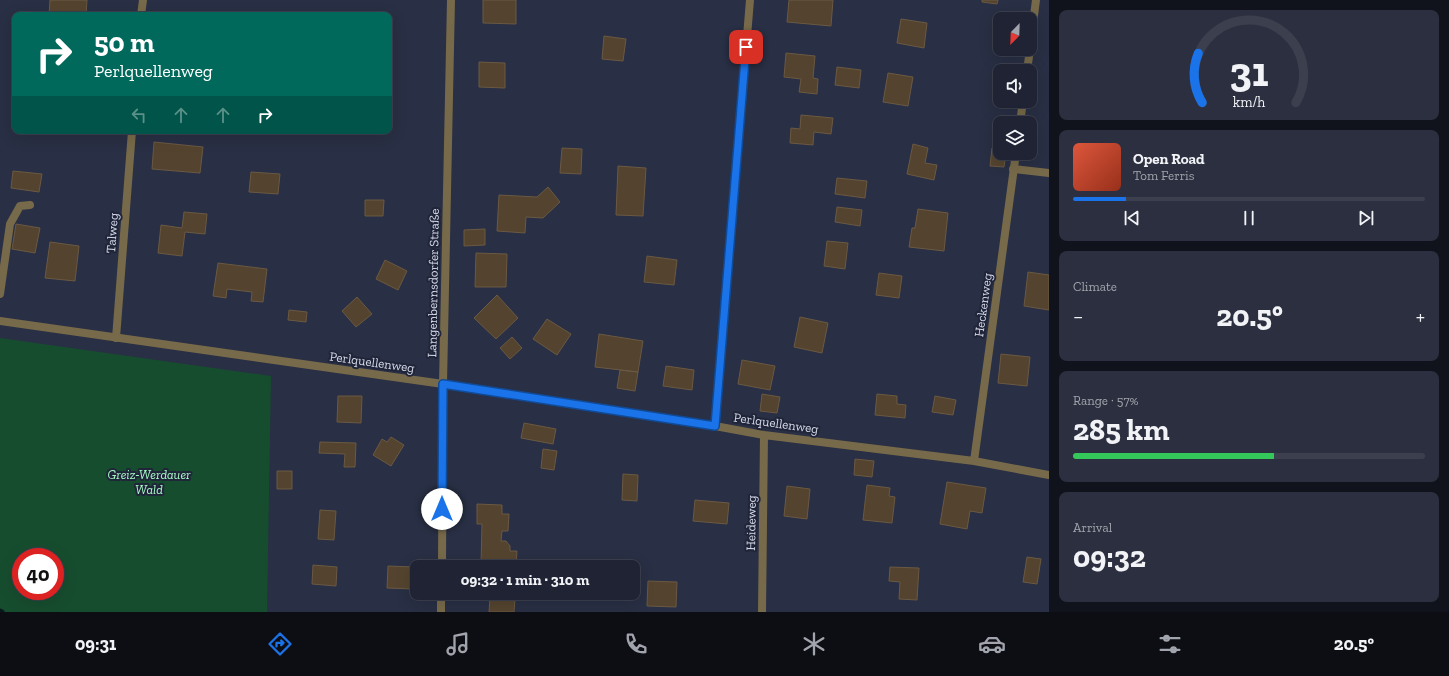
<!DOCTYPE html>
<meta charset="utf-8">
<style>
body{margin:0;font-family:"Zilla Slab",serif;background:#2c2f3f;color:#f1f3f6;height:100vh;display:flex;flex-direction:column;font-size:15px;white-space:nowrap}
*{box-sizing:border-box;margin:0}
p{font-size:13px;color:#a1a4ac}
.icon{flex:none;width:22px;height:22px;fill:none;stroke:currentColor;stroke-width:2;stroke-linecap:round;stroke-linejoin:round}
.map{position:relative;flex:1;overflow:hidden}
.panel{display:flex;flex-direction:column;gap:10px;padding:10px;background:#11131c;width:400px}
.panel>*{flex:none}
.guide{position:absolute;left:12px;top:12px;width:380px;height:122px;border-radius:8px;box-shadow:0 4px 16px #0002,0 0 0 1px #3c404e;background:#00695c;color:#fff;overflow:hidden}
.needle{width:26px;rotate:203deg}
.tools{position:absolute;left:993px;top:12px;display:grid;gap:8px}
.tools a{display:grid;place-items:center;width:44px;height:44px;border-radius:8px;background:#1f2333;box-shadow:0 4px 16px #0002,0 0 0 1px #3c404e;font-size:20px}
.speed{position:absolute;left:12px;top:548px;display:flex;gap:8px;font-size:20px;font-weight:700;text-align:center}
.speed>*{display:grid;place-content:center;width:52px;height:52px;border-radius:50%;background:#1f2333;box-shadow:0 4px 16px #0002,0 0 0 1px #3c404e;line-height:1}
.speed .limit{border:6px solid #d22;background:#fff;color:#111}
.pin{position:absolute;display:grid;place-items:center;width:34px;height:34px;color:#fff;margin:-17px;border-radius:8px;box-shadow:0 2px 6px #0006}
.me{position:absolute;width:44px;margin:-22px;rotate:0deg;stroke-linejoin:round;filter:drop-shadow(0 0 3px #0008)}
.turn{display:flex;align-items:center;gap:14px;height:84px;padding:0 16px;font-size:18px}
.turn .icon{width:52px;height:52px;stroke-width:2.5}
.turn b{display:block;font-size:28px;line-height:34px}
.lanes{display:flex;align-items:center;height:38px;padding:0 16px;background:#0003;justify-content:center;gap:20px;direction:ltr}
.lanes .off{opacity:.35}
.big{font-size:30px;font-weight:800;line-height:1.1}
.panel .card{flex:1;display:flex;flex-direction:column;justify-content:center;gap:6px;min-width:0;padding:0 14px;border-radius:8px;background:#2c2f3f}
.panel .dial{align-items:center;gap:0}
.dial svg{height:104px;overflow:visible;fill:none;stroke:#3c404e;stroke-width:7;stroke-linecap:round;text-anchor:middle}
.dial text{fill:#f1f3f6;stroke:none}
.song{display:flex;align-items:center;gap:12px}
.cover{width:48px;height:48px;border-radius:6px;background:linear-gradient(135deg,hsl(10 70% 55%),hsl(10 70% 35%))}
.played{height:4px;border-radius:2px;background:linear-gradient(90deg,#1a73e8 15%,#3c404e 15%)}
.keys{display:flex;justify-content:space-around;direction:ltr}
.heat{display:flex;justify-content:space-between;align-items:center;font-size:22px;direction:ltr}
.charge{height:6px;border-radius:3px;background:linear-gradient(90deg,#34c759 57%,#3c404e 0)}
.trip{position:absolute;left:410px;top:560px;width:230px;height:40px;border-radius:8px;background:#1f2333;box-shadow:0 4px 16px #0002,0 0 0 1px #3c404e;font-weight:800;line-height:40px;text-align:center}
.tabs{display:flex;height:64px;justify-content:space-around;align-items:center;background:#0c0e14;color:#a1a4ac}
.tabs .icon{width:28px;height:28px}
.tabs .current{color:#1a73e8}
.tabs b{font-size:18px;color:#f1f3f6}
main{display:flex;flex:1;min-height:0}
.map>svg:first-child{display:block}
</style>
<main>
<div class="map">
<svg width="1049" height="612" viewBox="0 0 1049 612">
<rect width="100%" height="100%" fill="#292f44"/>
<path fill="#174d2f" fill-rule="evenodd" d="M0 338 271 376 267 612H0ZM21 557H55V591H21Z"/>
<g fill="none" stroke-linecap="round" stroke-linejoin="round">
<path stroke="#09191b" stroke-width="5" d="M0 611 2 612"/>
</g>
<path fill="#54442f" stroke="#6a5943" d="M50 0H87L86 15H49Z
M483 0H516V24L483 23Z
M789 0H833L831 26 787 22Z
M982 0H998L997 4 982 2Z
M901 19 927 23 924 48 897 43Z
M604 36 626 39 623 61 602 59Z
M786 53 815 56 813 78 818 79 817 94 799 92 801 79 784 77Z
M479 62 505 63V88L479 87Z
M837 67 861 70 859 88 835 85Z
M888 73 913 77 908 106 883 102Z
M801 115 833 118 831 134 814 132 813 145 790 143 791 128 800 129Z
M154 142 203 147 200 173 152 169Z
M913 144 928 148 925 163 937 165 934 180 907 174Z
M562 148 582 149 581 174 560 173Z
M992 148 1000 149V153H1006L1004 167 990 166Z
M618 166 646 168 643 216 616 215Z
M13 171 42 174 39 192 11 188Z
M251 172 280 174 278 194 249 192Z
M837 178 867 181 865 198 835 194Z
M548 187 560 202 543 218 526 217 525 233 497 231 499 195 537 197Z
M365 200H384L383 216H365Z
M837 207 862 210 860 226 835 222Z
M918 209 948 213 944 251 909 247 912 228H915Z
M184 212 207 214 205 234 185 232 182 256 158 253 161 225 182 228Z
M16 224 40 228 35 253 12 249Z
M485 229V245L464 246V230Z
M827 241 848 243 845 269 824 266Z
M50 242 79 246 75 281 45 278Z
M476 253 507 254 506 287H475Z
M647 256 677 260 674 285 644 282Z
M385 260 407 271 398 290 376 279Z
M218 263 267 269 263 302 251 301 252 292 227 289 226 298 213 296Z
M1028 272 1049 275V310L1024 306Z
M879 273 902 276 899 298 876 295Z
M497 295 518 318 496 339 474 318Z
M357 297 372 314 356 327 342 311Z
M289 310 307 312 306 322 288 320Z
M800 317 828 323 822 353 794 347Z
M547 319 571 334 557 355 533 339Z
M599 334 643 341 638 372 595 367Z
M512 337 522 348 510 359 500 348Z
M1001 354 1030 357 1027 386 998 383Z
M742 360 775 366 770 390 738 384Z
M666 366 694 370 692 390 663 386Z
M620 370 638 372 635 391 617 388Z
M762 394 780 397 777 413 760 411Z
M877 394 897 396V404L906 405 905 418 875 415Z
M338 396H362L361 423 337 422Z
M935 396 956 400 953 415 932 412Z
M524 423 556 429 553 444 521 438Z
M391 437 404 445 391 466 373 455 382 439 387 442Z
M320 442 356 443 355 467H344L345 454 319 453Z
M543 449 557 451 554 470 541 468Z
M855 459 874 461 872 477 854 475Z
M277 471H292V489H277Z
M623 474 638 475 637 501 622 500Z
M947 482 986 488 982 513 970 511 967 529 940 524Z
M867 485 890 488 889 496 895 497 892 523 863 520Z
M787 486 810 489 807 519 784 516Z
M695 500 729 503 727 524 693 521Z
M477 504 502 505V514H509L508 531H502L501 541H506L510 546V551H517L516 566 481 565 482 524H477Z
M320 510 336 511 334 540 318 539Z
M1027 557 1041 559 1037 584 1023 582Z
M581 564 604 565V567H581Z
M313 565 337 567 336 586 312 584Z
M388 566 415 567 413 589 387 588Z
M890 567 919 568 917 600 899 599 900 582 889 581Z
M648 581 677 582 676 607 647 606Z
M490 597 515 599 514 612H489Z"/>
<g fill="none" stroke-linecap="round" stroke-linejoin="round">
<path stroke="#776a4a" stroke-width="8" d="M141 15 143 0
M1013 169 1049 173
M0 294 10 224 20 206 30 205
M116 338 132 131"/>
<path stroke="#776a4a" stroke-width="8" d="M1030 47 1036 0
M1027 71 1030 49
M1020 123 1023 101
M0 321 443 384 715 426 764 435 974 461 1049 475
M715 426 750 0
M974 461 1016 153
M762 612 764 435"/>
<path stroke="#776a4a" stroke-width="8" d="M442 567 443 384 451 0
M441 612V593"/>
</g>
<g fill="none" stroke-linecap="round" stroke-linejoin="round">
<g stroke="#114b97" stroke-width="10">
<path id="route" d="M442 509 443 384 715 426 746 47"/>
</g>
<use href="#route" stroke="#1a73e8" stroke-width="7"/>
</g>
<g text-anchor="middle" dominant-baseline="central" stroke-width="4" stroke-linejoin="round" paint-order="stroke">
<g font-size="13" fill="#d6dae8" stroke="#20253a">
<text transform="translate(112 233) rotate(-86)">Talweg</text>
<text transform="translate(433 283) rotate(-89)">Langenbernsdorfer Straße</text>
<text transform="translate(983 305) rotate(-82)">Heckenweg</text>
<text transform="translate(372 362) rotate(8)">Perlquellenweg</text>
<text transform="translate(776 423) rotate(8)">Perlquellenweg</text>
<text transform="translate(751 523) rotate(-89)">Heideweg</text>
</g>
<g font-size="13" font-style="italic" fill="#a6fbc5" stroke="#20253a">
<text x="149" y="474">Greiz-Werdauer<tspan x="149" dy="15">Wald</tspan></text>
</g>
</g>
</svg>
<div class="tools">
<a><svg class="needle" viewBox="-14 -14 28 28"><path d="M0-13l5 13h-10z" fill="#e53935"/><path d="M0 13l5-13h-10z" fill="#a1a4ac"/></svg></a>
<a><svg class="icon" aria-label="sound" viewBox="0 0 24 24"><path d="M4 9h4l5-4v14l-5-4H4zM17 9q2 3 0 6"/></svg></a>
<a><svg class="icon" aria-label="layers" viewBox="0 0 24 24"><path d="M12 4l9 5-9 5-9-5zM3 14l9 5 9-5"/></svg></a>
</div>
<div class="speed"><div class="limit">40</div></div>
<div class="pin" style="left:746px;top:47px;background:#d93025"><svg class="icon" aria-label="arrive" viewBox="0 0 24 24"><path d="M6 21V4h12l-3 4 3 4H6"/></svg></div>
<svg class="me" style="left:442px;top:509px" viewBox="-20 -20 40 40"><circle r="19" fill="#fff"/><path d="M0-13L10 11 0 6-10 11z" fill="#1a73e8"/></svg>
<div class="trip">09:32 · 1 min · 310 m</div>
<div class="guide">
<div class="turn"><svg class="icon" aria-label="right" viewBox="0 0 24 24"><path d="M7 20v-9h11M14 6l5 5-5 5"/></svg><div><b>50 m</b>Perlquellenweg</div></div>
<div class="lanes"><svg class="icon off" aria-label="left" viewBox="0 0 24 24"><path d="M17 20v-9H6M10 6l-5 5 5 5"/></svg><svg class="icon off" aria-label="ahead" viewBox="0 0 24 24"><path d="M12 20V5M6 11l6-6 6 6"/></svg><svg class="icon off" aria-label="ahead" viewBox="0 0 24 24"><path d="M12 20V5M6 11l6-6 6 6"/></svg><svg class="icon" aria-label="right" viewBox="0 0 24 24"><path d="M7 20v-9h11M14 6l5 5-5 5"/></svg></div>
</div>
</div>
<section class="panel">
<div class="card dial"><svg viewBox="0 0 100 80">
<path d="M14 69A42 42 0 1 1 86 69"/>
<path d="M14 69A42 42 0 0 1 11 31" stroke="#1a73e8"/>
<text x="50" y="56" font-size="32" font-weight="700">31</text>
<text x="50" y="72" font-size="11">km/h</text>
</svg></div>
<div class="card">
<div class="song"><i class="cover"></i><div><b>Open Road</b><p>Tom Ferris</p></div></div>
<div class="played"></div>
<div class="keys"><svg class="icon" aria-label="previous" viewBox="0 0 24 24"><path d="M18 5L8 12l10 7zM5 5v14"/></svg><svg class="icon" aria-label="pause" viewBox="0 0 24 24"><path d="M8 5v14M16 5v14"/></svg><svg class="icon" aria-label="next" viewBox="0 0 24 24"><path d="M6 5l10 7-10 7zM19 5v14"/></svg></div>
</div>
<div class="card"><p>Climate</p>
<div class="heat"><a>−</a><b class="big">20.5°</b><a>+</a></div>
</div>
<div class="card"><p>Range · 57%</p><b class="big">285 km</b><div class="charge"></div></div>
<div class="card"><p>Arrival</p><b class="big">09:32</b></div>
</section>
</main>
<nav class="tabs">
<b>09:31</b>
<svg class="icon current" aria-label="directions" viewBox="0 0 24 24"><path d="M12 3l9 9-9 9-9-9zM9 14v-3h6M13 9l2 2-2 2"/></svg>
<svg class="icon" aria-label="music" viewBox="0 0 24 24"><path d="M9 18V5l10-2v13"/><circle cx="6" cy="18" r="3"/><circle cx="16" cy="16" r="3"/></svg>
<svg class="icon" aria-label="phone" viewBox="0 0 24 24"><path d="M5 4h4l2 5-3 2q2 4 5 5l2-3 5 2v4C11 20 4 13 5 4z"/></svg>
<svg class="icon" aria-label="climate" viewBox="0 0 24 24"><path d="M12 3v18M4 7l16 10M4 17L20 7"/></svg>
<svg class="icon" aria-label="car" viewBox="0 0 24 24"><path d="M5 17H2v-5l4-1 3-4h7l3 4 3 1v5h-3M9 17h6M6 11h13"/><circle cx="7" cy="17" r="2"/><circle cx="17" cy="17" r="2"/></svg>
<svg class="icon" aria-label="filters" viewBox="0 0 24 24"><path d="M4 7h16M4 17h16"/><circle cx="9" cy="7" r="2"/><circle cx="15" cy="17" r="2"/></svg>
<b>20.5°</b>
</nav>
